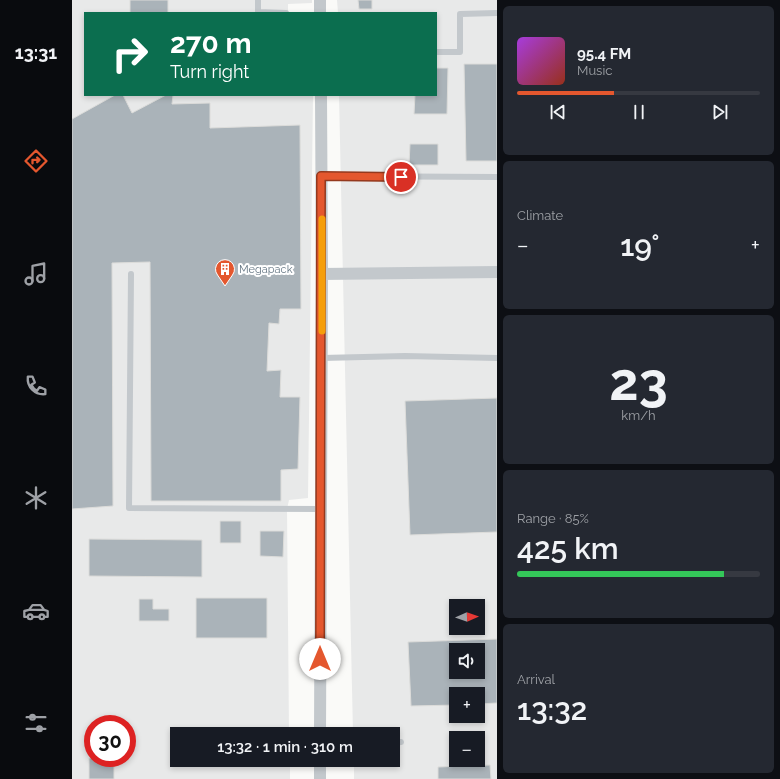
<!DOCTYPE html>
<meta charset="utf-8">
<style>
body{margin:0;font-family:Raleway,sans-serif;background:#242831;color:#f1f3f6;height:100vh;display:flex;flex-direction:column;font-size:15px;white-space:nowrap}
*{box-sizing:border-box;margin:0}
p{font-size:13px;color:#9ea1a6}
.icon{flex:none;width:22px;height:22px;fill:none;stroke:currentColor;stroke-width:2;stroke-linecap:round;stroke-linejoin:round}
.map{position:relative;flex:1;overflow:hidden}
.sheet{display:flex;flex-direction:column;gap:6px;padding:6px;background:#0d0f14;width:283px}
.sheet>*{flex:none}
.guide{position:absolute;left:12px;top:12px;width:353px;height:84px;border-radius:0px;box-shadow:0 2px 6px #0003;background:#0b6e4f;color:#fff;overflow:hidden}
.needle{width:26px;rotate:88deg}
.tools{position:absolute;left:377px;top:599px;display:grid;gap:8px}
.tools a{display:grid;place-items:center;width:36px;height:36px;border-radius:0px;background:#171b24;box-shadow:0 2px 6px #0003;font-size:20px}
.speed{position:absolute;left:12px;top:715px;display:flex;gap:8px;font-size:20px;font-weight:700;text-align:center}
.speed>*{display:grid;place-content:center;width:52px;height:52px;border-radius:50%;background:#171b24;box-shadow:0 2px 6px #0003;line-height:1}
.speed .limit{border:6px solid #d22;background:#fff;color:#111}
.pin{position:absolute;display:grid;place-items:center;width:34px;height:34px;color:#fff;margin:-17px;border:2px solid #fff;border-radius:50%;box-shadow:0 1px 4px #0007}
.me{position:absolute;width:44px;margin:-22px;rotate:0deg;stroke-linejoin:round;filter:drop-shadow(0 0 3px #0008)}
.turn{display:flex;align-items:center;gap:14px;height:84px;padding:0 20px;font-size:18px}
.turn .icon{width:52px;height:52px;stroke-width:2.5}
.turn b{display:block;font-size:28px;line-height:34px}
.big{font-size:30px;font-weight:600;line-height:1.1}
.sheet .tile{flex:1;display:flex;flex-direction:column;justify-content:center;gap:6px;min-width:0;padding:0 14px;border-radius:6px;background:#242831}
.sheet .dial{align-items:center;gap:0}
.dial b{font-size:52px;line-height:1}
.song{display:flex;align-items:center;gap:12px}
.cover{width:48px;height:48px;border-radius:6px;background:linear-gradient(135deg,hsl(280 70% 55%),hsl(10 70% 35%))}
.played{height:4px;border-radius:2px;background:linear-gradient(90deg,#e4572e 40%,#363941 40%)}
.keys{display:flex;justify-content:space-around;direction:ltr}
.heat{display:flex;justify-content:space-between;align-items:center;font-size:22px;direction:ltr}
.charge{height:6px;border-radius:3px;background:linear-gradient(90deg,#34c759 85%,#363941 0)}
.trip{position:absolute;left:98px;top:727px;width:230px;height:40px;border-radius:0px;background:#171b24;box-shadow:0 2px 6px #0003;font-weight:600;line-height:40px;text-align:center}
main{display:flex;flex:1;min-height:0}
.menu{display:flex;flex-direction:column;width:72px;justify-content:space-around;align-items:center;background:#090b0e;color:#9ea1a6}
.menu .icon{width:28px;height:28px}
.menu .current{color:#e4572e}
.menu b{font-size:18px;color:#f1f3f6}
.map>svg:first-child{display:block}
</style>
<main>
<nav class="menu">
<b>13:31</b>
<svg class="icon current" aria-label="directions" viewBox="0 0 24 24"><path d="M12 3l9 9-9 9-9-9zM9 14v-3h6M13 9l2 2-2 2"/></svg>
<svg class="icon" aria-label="music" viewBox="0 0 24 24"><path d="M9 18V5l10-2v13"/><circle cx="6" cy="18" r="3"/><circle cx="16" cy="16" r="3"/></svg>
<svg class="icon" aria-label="phone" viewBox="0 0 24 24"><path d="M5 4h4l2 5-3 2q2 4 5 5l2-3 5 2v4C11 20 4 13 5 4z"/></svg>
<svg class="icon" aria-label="climate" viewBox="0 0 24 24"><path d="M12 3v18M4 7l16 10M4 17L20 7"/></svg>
<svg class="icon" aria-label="car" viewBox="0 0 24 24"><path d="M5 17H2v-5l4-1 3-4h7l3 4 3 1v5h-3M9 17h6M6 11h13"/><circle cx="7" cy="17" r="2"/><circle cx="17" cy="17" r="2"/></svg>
<svg class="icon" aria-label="filters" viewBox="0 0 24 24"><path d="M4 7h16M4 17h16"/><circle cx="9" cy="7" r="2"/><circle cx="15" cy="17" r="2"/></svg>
</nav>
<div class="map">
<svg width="425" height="779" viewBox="0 0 425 779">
<rect width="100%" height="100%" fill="#fafaf8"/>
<path fill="#e8e9e9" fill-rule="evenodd" d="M0 0H240V3L216 4V13H13V95H241L236 498 217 500 215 509 217 734H105V760H218V779H0ZM21 724H55V758H21Z
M265 0H425V779H282V760H321V734H281L267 95H364V13H266ZM384 606H406V628H384ZM384 650H406V672H384ZM384 694H406V716H384ZM384 738H406V760H384Z"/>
<path fill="#aab3b9" stroke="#dcdcda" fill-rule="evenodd" d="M58 0H96V13H58Z
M286 0H300V9H287Z
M392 64H425V161H394Z
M364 68H376L375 114H342L343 95H364Z
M43 95H51L60 113 94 95H101L100 104 138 103V128L228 125 229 309H208L207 324 197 323 195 371 209 370 208 397H228L226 469 209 470V501H79L78 262 40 263 41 506 0 509V119Z
M338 144H366V165H337Z
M425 398V532L338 535 333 401Z
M148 521H169V543H148Z
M188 531H212L211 557 188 556Z
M17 539 130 540V577L17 576Z
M124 598H195V638H124Z
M67 599H81V609H97V621H67Z
M425 639V703L406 704V694H384V705L339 706 336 642ZM384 650H406V672H384Z
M17 758H42V779H17Z
M418 765 419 779H366V767Z"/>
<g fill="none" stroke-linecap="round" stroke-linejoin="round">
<path stroke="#c3c8cc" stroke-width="6" d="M186 0V12L214 13
M364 52H388V14L425 13
M249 176 425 177
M59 274 57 508 249 509
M250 358 333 356 425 358
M321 743 329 742"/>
<path stroke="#c3c8cc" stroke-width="12" d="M248 0V13
M250 274 425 272
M248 734 250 274 249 95
M248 779V760"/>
</g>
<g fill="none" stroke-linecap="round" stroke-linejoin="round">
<g stroke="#94391e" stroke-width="10">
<path id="route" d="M248 659 249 176 329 177"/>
</g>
<use href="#route" stroke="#e4572e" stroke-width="7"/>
<path stroke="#f59e0b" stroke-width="7" d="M250 219V331"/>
</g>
<defs>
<g id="building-pin" transform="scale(1)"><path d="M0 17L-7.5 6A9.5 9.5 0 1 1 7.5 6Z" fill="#e4572e" stroke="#fff"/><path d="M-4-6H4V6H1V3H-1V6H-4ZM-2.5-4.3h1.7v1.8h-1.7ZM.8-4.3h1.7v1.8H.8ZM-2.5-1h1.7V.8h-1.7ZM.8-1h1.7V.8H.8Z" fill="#fff"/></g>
</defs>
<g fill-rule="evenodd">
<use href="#building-pin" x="153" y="269"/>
</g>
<g text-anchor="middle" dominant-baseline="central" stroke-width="4" stroke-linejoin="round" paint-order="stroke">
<g font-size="11" fill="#657683" stroke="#fff" text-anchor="start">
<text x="167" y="269">Megapack</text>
</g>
</g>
</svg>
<div class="tools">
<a><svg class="needle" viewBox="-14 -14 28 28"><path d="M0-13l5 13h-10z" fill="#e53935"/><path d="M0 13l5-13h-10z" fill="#9ea1a6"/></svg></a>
<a><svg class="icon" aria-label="sound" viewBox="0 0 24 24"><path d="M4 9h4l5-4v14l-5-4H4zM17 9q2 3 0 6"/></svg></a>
<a>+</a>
<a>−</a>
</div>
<div class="speed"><div class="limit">30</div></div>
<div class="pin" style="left:329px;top:177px;background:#d93025"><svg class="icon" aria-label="arrive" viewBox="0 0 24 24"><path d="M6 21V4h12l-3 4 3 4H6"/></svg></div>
<svg class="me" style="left:248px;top:659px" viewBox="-20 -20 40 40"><circle r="19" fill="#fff"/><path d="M0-13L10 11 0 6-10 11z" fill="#e4572e"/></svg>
<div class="trip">13:32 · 1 min · 310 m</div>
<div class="guide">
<div class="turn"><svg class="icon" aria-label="right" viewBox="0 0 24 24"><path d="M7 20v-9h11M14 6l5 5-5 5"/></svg><div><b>270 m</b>Turn right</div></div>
</div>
</div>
<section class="sheet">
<div class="tile">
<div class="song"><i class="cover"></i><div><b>95.4 FM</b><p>Music</p></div></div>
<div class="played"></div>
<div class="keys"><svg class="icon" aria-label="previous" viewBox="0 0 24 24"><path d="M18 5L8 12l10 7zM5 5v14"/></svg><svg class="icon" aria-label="pause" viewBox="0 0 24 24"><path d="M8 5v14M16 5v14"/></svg><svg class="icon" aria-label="next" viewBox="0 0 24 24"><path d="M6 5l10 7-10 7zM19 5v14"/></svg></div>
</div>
<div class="tile"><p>Climate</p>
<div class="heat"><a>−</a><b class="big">19°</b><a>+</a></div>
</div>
<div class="tile dial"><b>23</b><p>km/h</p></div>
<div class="tile"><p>Range · 85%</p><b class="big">425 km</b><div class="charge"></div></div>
<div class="tile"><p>Arrival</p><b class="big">13:32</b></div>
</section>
</main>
